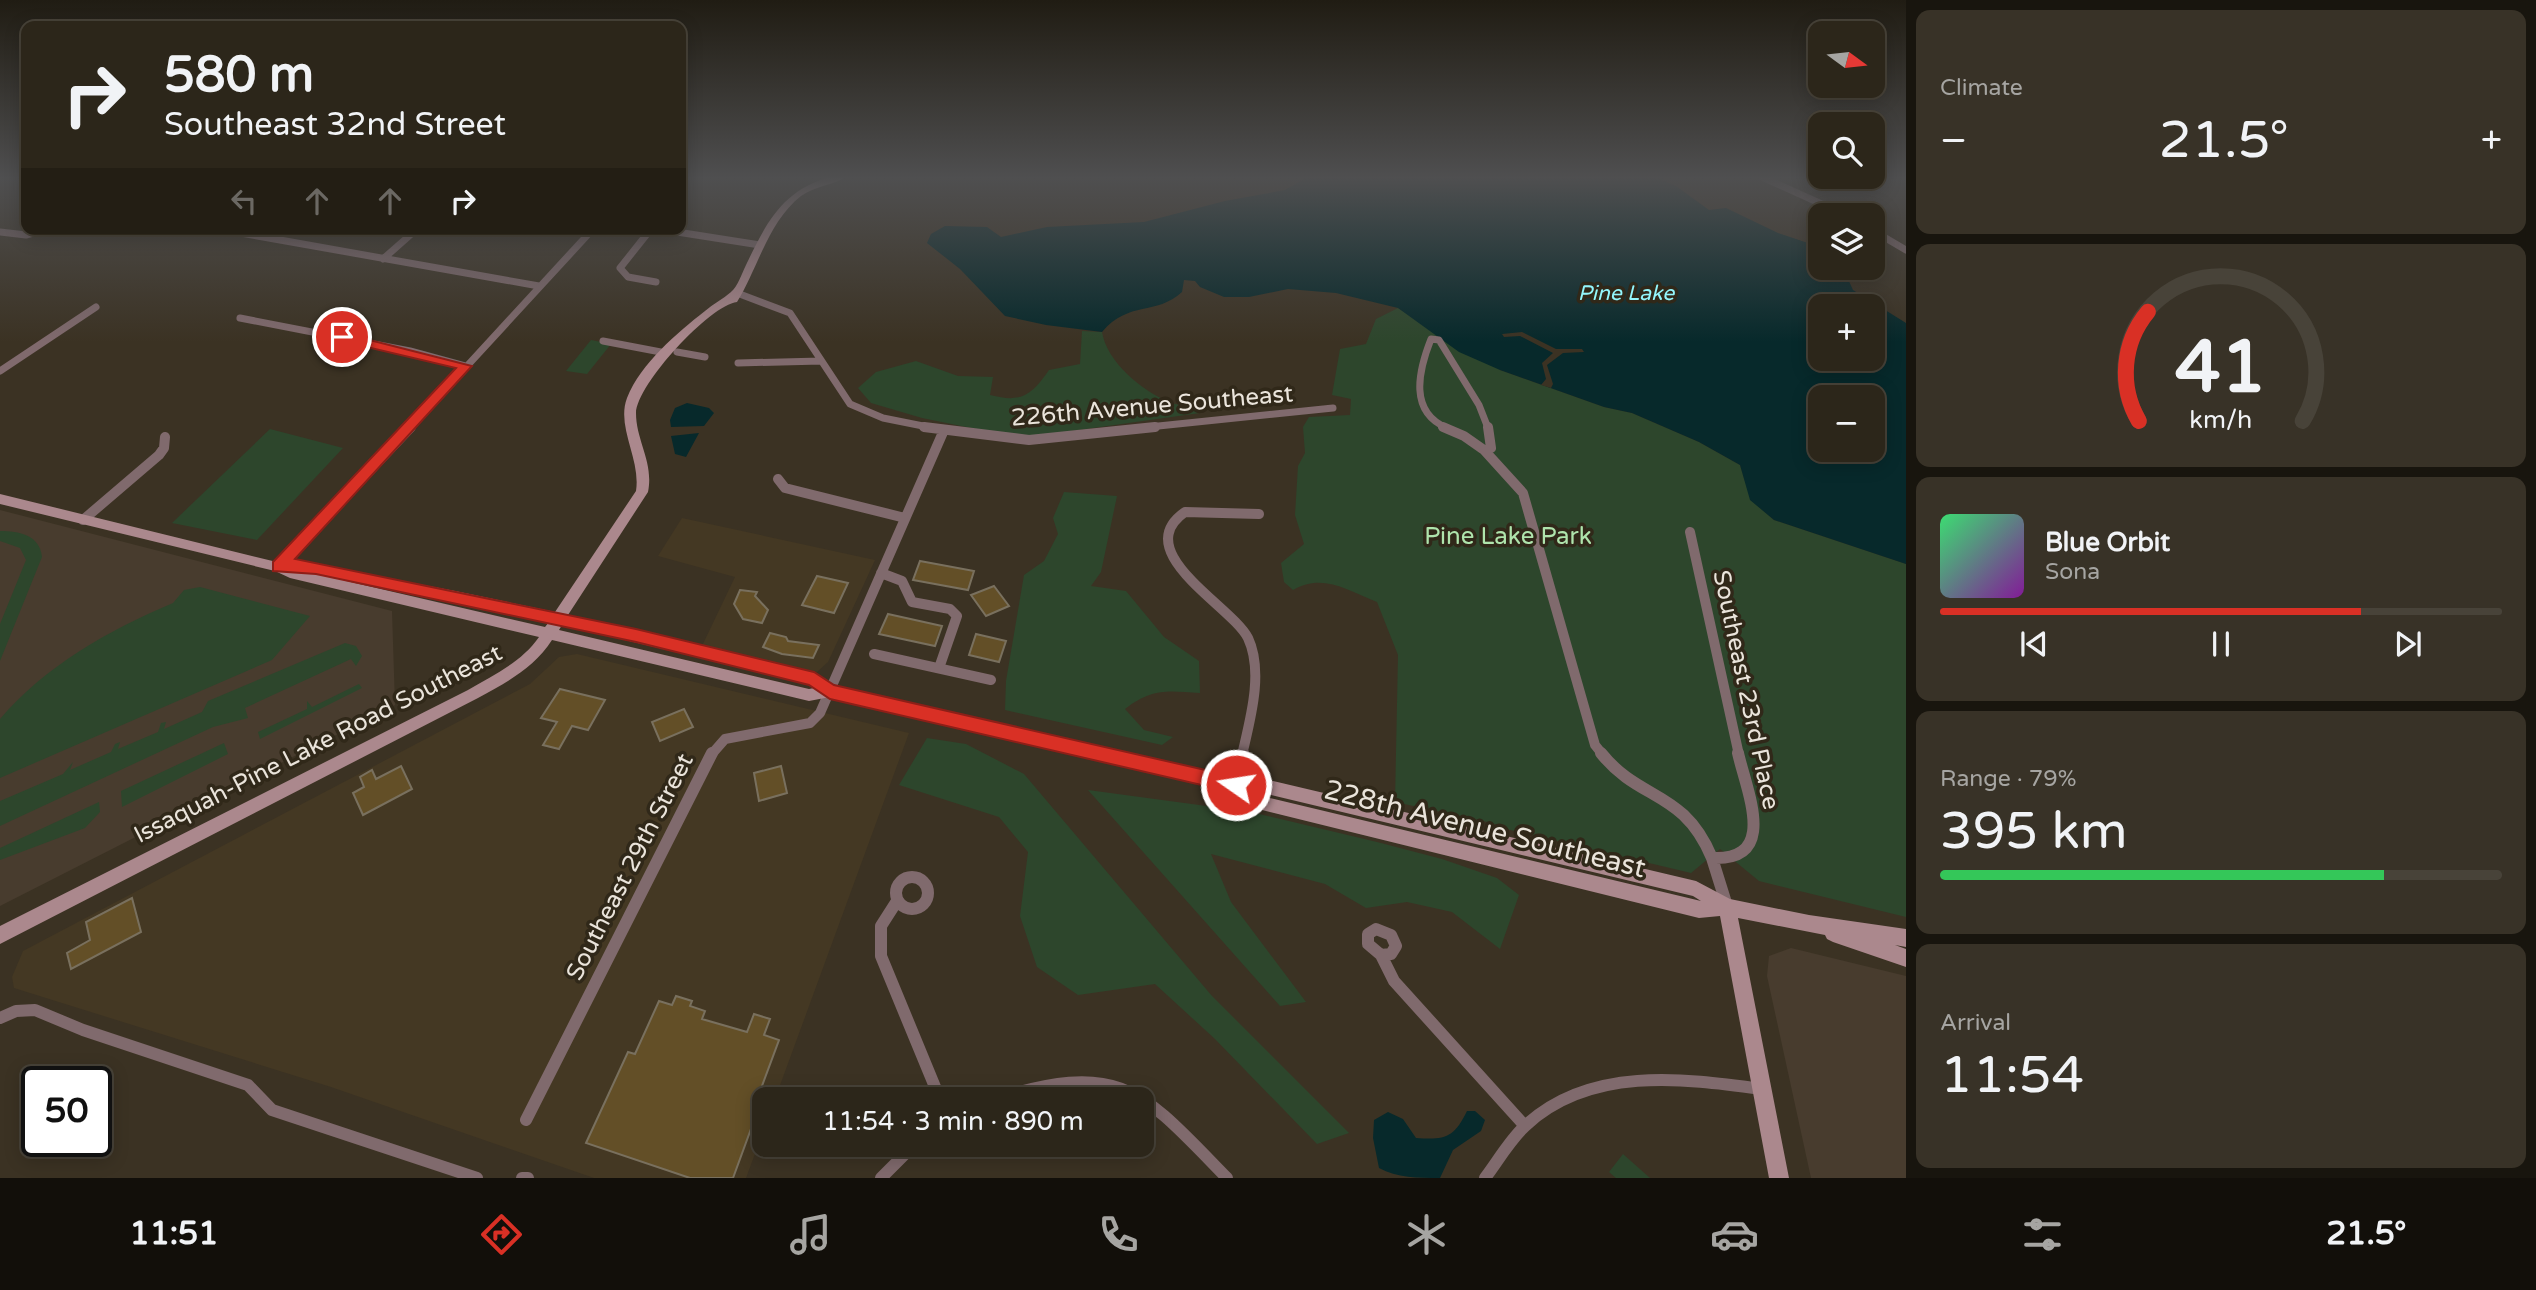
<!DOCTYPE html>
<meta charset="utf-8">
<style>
body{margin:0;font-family:"Varela Round",sans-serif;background:#383227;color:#f1f3f6;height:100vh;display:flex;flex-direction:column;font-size:26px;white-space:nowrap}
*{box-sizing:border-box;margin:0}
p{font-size:23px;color:#a6a5a2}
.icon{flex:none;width:38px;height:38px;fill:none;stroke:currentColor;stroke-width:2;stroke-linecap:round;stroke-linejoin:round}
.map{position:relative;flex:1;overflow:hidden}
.side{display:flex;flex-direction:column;gap:10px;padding:10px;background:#18150e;width:630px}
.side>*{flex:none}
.hud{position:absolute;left:21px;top:21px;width:665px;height:214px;border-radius:14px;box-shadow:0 4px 18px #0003,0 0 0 2px #484339;background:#2c261a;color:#f1f3f6;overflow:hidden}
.needle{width:46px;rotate:105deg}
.buttons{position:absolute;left:1808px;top:21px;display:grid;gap:14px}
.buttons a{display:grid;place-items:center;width:77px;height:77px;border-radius:14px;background:#2c261a;box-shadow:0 4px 18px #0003,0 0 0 2px #484339;font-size:35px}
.speed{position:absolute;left:21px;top:1066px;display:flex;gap:14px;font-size:35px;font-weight:700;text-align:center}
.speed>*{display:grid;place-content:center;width:91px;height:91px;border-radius:50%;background:#2c261a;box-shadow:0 4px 18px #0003,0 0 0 2px #484339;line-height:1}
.speed .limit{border:4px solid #111;border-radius:10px;background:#fff;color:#111}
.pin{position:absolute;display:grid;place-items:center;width:60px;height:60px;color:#fff;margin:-30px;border:4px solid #fff;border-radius:50%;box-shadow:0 2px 7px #0007}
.me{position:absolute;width:77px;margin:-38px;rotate:283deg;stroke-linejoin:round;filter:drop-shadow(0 0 5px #0008)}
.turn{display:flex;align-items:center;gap:24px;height:147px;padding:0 28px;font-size:32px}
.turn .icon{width:91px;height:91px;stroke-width:2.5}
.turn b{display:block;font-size:49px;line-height:60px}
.lanes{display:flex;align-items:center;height:66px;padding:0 28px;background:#0003;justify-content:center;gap:35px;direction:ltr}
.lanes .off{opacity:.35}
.big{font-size:52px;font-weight:600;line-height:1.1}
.side .tile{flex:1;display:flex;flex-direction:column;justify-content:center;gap:10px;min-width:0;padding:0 24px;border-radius:14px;background:#383227}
.side .dial{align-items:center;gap:0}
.dial svg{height:182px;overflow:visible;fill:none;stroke:#484339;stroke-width:7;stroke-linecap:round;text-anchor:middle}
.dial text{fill:#f1f3f6;stroke:none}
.song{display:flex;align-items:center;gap:21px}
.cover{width:84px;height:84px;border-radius:10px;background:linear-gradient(135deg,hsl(140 70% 55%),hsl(290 70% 35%))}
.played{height:7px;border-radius:4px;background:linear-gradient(90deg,#d93025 75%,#484339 75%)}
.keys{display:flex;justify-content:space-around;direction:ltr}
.heat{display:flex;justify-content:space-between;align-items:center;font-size:38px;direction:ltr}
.charge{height:10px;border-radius:5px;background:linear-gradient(90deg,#34c759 79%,#484339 0)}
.trip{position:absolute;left:752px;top:1087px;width:402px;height:70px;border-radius:14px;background:#2c261a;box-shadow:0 4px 18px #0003,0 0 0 2px #484339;font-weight:600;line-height:70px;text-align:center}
.tabs{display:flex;height:112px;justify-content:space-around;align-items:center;background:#120f0a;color:#a6a5a2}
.tabs .icon{width:49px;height:49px}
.tabs .current{color:#d93025}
.tabs b{font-size:32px;color:#f1f3f6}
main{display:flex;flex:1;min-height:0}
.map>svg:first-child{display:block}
</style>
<main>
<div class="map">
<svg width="1906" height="1178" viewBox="0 0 1906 1178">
<rect width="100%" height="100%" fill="#3b3223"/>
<path fill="#443823" d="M682 518 875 560 828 662 817 672 702 646 735 577 658 556Z
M577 654 909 733 775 1099H765V1127L746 1178H594L331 1087 14 988 12 977 23 951 530 684 559 657Z"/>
<path fill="#483c2e" d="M0 510 392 611 395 705 0 906Z
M1791 948 1906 976V1178H1811L1767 976 1769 956Z"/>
<path fill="#2d462c" d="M1398 308 1500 370 1604 407 1632 413 1699 442 1740 465 1751 500 1774 520 1906 564V917L1759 881 1720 849 1691 873 1506 829 1492 823 1395 802 1398 655 1377 602C1347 590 1322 573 1293 590L1284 582 1281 563 1304 544 1295 515 1298 466 1305 453 1303 427 1309 417 1350 415 1351 399 1332 395 1340 349 1366 344 1376 319Z
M1082 331 1102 332C1107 362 1141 390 1169 402 1179 407 1196 405 1207 406L1200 413 1036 436 986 431 922 418 871 403 858 388 876 372 916 361 958 376 993 377 990 395C1021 403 1031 396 1049 370L1080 364Z
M591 340 611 344 587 374 566 371Z
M270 429 343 448 257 540 172 523Z
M1064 492 1117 496 1101 572 1091 586 1126 591 1164 637 1199 661 1200 693C1166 691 1153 688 1125 709L1144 730 1173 737 1162 745 1005 710 1006 681 1024 575 1044 561 1058 534 1053 518Z
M0 531C19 531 40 535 42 557L0 661V624L26 560 20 548 0 541Z
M200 587 310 616 272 660 0 778V719C45 666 109 630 173 603L184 590Z
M345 643 356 646 362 656 356 666 351 659 245 708 248 718 213 727 0 826V801L63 774 73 762 70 770 111 752 115 744 120 742 118 749 158 732 161 723 166 722 164 729 202 712 208 701Z
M359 684 362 688 260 739 258 732 307 709V701L312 707Z
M927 738 966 744 1024 774 1212 996 1349 1133 1317 1144 1215 1039 1155 984 1078 995 1037 967 1020 916 1028 852 999 817 899 785Z
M224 743 228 754 122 807 121 791Z
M1088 790 1251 812 1377 842 1442 859 1497 878 1519 895 1500 949 1452 912 1407 902 1366 908 1325 884 1211 854 1231 902 1306 1002 1280 1006Z
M99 802 100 812 85 828 0 860V848Z
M1623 1154 1650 1178H1616L1609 1172Z"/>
<path fill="#07292b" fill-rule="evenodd" d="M1308 177H1656L1676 186 1709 210 1726 208 1778 233 1820 247V268H1843L1853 290 1906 323V564L1774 520 1750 500 1740 465 1699 442 1632 413 1604 407 1500 370 1459 352 1398 308 1336 293 1288 289 1249 297H1224L1200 287 1195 281 1184 280 1182 292C1156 316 1129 300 1102 332L1046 325 1005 316 960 269 927 243 931 234 945 226 987 227 1001 237 1047 227 1144 222 1225 201 1285 190ZM1820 306H1872V359H1820ZM1820 397H1872V450H1820Z
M687 403 709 408 714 413 704 426 671 427 670 420 675 408Z
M699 433 686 457 675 454 671 436Z
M1467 1111H1475L1485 1120 1481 1131 1453 1150 1440 1178C1418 1178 1397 1178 1379 1168L1373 1138 1374 1120 1388 1112 1403 1119 1416 1138C1445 1140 1454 1138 1467 1111Z"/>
<path fill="#3b3223" d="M1522 332 1556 349H1582L1584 352 1563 353 1547 365 1553 384 1551 388 1541 385 1546 379 1542 363 1553 353 1520 336 1504 337 1502 334Z"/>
<path fill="#634f27" stroke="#79705e" stroke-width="2" d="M920 561 974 571 968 590 913 580Z
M817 576 848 583 834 613 802 605Z
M994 586 1009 606 986 616 971 595Z
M740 590 757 592 755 596 768 610 762 623 743 619 734 604Z
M888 614 942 626 935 646 879 634Z
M770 633 786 637 788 641 819 645 813 658 782 654 763 647Z
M976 634 1006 641 999 662 969 655Z
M560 689 605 700 588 730 572 726 559 749 543 745 557 722 541 718Z
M684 709 693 727 660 741 652 722Z
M401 766 412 789 363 815 353 793 364 787 360 777 372 770 376 779Z
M781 766 787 793 759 801 754 773Z
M132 898 141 932 71 969 67 953 90 940 86 922Z
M676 996 692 1001 690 1006 705 1011 702 1019 747 1032 754 1014 770 1019 764 1035 779 1040 759 1094 763 1096 733 1178H690L586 1143 628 1052 635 1054 659 1001 672 1005Z"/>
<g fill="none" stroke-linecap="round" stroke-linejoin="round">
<path stroke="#806a6d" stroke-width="7" d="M1762 177 1846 215
M218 229 539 286
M651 229 620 268 628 277 656 282
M658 229 760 245
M1872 230 1906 250
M0 232 26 235 48 229
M383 259 417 229
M737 293 790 313 850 404 883 418 933 428
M240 318 410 351 465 366
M603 341 666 353
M677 352 705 357
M738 363 821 361
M0 371 96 307
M410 428 593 229
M1139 428 1333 408
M1447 428C1409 412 1418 372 1431 339L1439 340 1479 405 1488 428"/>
<path stroke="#806a6d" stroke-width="10" d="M924 427 1029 440 1155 427
M1443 427 1464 436 1484 450
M1484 450 1523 493 1595 745 1603 755
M1484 450 1491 448 1488 427
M778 479 785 488 905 518
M83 520 159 455 164 448 165 437
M1690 532 1739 755
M279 567 411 427
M881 573 902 581 912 602 950 609 957 616 939 668
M874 654 991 680
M711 755 725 739 810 723 820 713 944 430
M1242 755C1250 720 1264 672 1248 638 1232 606 1128 552 1185 512L1259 514"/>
<path stroke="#806a6d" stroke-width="12" d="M1601 753C1640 802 1683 789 1712 858
M1236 785 1243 753
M896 893a16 16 0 1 1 32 0a16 16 0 1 1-32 0Z
M897 901 881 926V956L940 1099
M1727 906 1712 858C1779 861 1747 793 1738 753
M1376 929 1391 935 1396 946 1391 954 1381 955 1368 944V934Z
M1381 955 1394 981 1525 1126
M0 1018 16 1011 35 1010 83 1030 248 1085 272 1110 477 1178
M995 1099C1122 1060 1141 1090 1227 1178
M526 1120 712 753
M522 1178H528
M881 1178 915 1144
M1485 1178C1498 1161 1509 1141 1525 1126 1589 1066 1682 1078 1762 1089"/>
<path fill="#ab888d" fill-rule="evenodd" d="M831 177H846C833 185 815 186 801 196 768 222 758 268 737 302 710 305 637 384 636 413 636 441 654 462 648 492L568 615 814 673 834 686 1236 778H1260L1696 881 1730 899 1809 915 1906 929V947L1895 945 1906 949V967L1833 942 1827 939 1825 935 1738 918 1789 1178H1769L1720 916 1699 918 1258 809 1232 791 830 697 809 701 552 640C534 668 507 682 478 698L0 944V926L468 690C493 675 522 662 539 637L290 578 275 571 0 504V494L285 564 291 560 455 591 555 612 636 491C641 459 616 427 627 398 641 363 677 333 705 311 713 304 723 299 731 292 738 286 742 273 746 265 766 223 783 189 831 177ZM342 580 549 622 545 627ZM562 625 810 684 814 688 809 689 559 630ZM1258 792 1693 896 1701 901 1262 796Z"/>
</g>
<linearGradient id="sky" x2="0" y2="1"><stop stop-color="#201c13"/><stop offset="0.52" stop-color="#4f4f50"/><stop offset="1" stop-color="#4f4f50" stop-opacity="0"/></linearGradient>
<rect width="1906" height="342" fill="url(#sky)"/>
<path fill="#d93025" stroke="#8d1f18" stroke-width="2" d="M342 333 472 366 295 559 636 629 814 672 834 685 1236 777 1242 779 1245 785 1242 791 1236 793 830 699 809 685 636 642 316 574 273 571V562L456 368 337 340V334Z"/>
<g text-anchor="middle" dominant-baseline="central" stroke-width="7" stroke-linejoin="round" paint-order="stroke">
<g font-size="21" font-style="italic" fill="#93f6fc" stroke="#302819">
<text x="1626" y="293">Pine Lake</text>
</g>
<g font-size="24" fill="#eae4db" stroke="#302819">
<text transform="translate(1152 406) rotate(-5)">226th Avenue Southeast</text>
<text transform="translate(1746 690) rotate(78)">Southeast 23rd Place</text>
<text transform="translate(318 744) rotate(-27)">Issaquah-Pine Lake Road Southeast</text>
<text transform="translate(630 867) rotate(-63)">Southeast 29th Street</text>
</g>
<g font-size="24" fill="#afe4ac" stroke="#302819">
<text x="1508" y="536">Pine Lake Park</text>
</g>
<g font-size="28" fill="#eae4db" stroke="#302819">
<text transform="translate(1485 829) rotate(14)">228th Avenue Southeast</text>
</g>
</g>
</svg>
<div class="buttons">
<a><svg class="needle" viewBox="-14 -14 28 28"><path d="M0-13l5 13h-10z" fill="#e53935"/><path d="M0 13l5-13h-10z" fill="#a6a5a2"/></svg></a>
<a><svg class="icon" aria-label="search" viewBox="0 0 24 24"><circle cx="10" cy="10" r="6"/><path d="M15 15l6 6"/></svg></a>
<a><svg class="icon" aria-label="layers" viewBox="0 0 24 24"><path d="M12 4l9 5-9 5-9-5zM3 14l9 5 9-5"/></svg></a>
<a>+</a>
<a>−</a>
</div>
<div class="speed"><div class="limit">50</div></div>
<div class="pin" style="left:342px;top:337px;background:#d93025"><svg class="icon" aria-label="arrive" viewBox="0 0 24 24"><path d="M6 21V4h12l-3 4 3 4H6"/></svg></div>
<svg class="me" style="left:1236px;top:785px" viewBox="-20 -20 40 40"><circle r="17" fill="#d93025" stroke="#fff" stroke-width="3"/><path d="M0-11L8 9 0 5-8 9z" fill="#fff"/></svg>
<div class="trip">11:54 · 3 min · 890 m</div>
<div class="hud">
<div class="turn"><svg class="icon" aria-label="right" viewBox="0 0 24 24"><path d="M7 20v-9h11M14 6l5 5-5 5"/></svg><div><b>580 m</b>Southeast 32nd Street</div></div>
<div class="lanes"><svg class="icon off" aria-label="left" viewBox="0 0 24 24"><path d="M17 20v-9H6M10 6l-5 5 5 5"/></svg><svg class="icon off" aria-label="ahead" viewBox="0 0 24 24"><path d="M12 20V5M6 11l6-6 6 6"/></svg><svg class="icon off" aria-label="ahead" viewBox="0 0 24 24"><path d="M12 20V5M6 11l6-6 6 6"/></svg><svg class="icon" aria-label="right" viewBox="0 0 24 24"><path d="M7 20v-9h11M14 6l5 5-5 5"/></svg></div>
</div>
</div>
<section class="side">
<div class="tile"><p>Climate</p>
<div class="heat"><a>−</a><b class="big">21.5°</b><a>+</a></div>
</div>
<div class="tile dial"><svg viewBox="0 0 100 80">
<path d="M14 69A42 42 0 1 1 86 69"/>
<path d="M14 69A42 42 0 0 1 18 21" stroke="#d93025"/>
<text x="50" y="56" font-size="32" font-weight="700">41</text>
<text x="50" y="72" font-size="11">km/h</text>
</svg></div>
<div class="tile">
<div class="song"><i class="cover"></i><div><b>Blue Orbit</b><p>Sona</p></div></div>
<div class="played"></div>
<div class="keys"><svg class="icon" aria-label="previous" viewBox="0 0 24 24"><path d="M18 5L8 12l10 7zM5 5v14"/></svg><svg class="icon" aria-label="pause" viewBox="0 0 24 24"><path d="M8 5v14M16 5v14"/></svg><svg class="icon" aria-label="next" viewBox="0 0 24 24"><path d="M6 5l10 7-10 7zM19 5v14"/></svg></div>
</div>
<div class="tile"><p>Range · 79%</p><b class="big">395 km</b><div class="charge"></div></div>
<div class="tile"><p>Arrival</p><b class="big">11:54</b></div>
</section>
</main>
<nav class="tabs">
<b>11:51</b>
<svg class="icon current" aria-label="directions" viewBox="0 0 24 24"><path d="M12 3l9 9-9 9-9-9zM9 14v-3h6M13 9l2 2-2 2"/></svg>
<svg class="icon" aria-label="music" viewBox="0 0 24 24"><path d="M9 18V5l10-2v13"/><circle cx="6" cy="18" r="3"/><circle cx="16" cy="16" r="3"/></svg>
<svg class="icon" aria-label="phone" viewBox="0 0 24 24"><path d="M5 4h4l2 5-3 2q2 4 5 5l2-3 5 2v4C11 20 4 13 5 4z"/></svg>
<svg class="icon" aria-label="climate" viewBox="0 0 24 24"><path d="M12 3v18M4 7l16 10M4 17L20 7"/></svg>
<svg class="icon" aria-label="car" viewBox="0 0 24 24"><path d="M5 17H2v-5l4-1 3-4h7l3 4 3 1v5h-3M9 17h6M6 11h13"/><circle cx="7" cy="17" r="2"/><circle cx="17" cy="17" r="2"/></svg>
<svg class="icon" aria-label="filters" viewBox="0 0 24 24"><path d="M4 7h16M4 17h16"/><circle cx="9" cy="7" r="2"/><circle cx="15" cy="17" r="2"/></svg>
<b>21.5°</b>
</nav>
